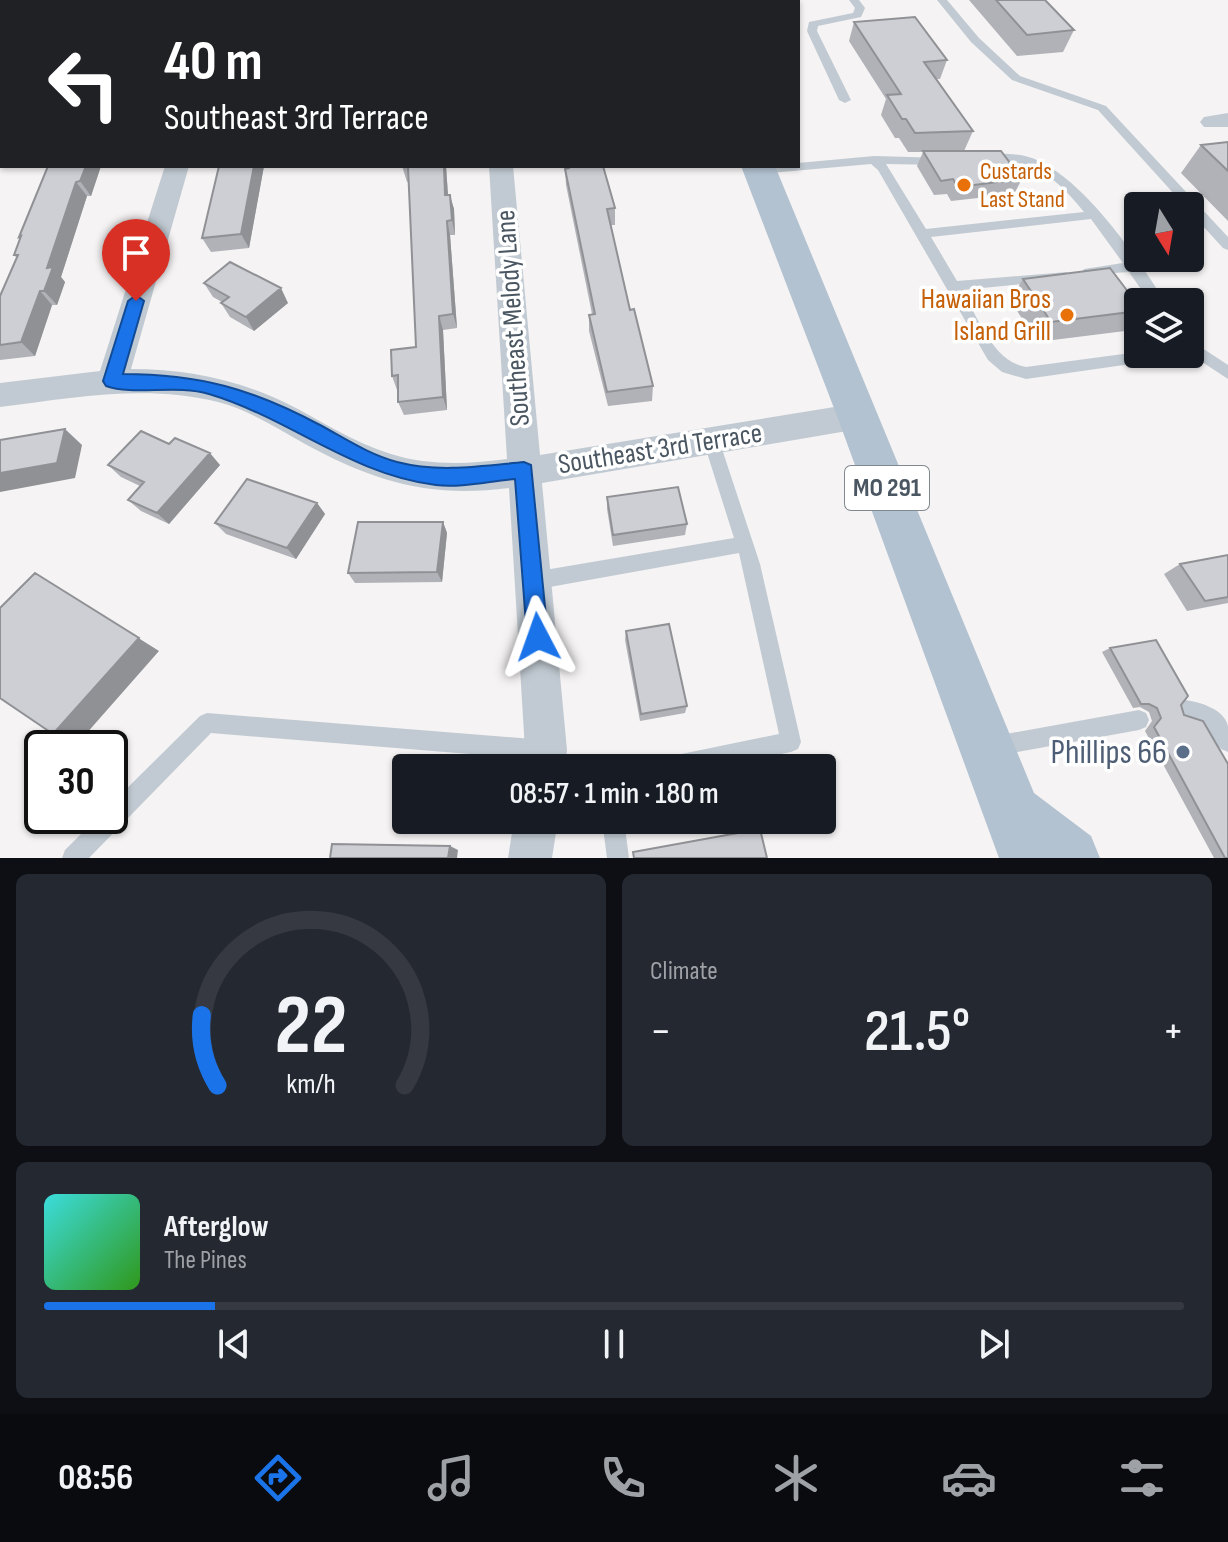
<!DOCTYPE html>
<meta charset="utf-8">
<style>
body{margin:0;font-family:"Sofia Sans Condensed",sans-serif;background:#242831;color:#f1f3f6;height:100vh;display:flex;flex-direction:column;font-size:30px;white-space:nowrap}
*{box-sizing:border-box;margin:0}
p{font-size:26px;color:#9ea1a6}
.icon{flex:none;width:44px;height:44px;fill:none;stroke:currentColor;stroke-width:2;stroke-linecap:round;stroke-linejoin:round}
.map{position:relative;height:858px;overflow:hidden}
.drawer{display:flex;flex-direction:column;gap:16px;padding:16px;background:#0d0f14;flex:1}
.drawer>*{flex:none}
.hud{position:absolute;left:0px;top:0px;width:800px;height:168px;box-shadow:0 2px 6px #0004;background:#202124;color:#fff;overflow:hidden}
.needle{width:52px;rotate:169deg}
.controls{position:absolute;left:1124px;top:192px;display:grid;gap:16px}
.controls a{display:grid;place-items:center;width:80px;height:80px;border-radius:8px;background:#171b24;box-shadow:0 2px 6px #0004;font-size:40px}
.speed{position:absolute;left:24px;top:730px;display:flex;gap:16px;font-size:40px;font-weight:700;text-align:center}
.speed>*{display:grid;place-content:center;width:104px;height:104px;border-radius:50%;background:#171b24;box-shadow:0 2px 6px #0004;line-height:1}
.speed .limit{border:4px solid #111;border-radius:12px;background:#fff;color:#111}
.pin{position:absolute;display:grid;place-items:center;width:68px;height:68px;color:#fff;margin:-82px -34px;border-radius:50% 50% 50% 0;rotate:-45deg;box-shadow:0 0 8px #0007}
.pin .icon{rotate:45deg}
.me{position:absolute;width:88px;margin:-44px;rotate:356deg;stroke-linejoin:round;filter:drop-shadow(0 0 6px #0008)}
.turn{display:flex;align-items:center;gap:28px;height:168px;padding:0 32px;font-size:36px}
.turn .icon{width:104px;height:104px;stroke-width:2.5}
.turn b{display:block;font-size:56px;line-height:68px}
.big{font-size:60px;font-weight:600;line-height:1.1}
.drawer .card{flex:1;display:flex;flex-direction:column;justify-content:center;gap:12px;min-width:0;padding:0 28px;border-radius:12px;background:#242831}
.drawer .dial{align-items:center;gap:0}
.dial svg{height:208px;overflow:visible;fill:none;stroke:#363941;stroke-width:7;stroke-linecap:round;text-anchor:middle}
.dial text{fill:#f1f3f6;stroke:none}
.song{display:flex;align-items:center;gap:24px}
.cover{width:96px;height:96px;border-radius:12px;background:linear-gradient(135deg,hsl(180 70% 55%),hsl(110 70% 35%))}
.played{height:8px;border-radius:4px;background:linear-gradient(90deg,#1a73e8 15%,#363941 15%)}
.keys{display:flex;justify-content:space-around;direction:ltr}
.heat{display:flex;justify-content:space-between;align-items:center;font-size:44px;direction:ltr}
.drawer .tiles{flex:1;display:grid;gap:16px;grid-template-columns:1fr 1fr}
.card:last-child{grid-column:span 2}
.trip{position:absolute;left:392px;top:754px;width:444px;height:80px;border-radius:8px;background:#171b24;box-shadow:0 2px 6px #0004;font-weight:600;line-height:80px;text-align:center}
.dock{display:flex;height:128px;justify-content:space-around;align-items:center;background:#090b0e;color:#9ea1a6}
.dock .icon{width:56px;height:56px}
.dock .on{color:#1a73e8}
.dock b{font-size:36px;color:#f1f3f6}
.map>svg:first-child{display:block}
</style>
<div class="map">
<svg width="1228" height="858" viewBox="0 0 1228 858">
<rect width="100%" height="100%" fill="#f5f3f3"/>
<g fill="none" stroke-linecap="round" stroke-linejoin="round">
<path fill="#c1cad2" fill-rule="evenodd" d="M849 0H859L865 8 861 17 818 26 817 31 851 100 845 103 839 100 807 31 809 22 853 13 855 8Z
M937 0H947L979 38 1020 76 1106 106 1228 237V250L1223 248 1190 212V206H1185L1098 110 1012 80 971 42Z
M984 154C1002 154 1022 152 1039 161 1086 183 1138 258 1165 302H1150L1129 272 1084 275 1082 272 1084 269 1123 263 1091 219 931 237 957 281 1067 272 1069 275 1067 278 1062 280 962 290C978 317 992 361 1026 367L1138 352 1175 354 1173 358 1026 379 1002 372 988 360 878 170 871 164 760 174 754 170 760 166H798V163L874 156 945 158V164L941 165 886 164 926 229 1084 212C1068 192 1045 167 1018 163 1005 161 992 163 980 161L978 158Z
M1190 340 1228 365V379L1190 354Z
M711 433 717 435 719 440 760 564 801 742 798 749 791 752 713 768H652L655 761 662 758 779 734 739 553 533 590 527 587 524 581 527 575 533 572 734 538 703 440 705 435Z
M1185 700C1200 702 1224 709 1228 726 1228 734 1228 744 1228 752L1221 749 1199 723 1178 717 1175 710 1178 703Z
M1139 710 1146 713 1149 720 1146 727 1139 730 995 756 988 753 985 746 988 739 995 736Z
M207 713 545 740 552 743 555 750 552 757 545 760 211 733 89 858H62L65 850 99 816H110V805L200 716Z
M602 820H624L629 858H607Z"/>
<path fill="#c1cad2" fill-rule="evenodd" d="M216 0H236L215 2Z
M478 0H498V2H478Z
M1228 113V127H1204L1200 122 1204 117Z
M165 166H189L131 369C185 369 236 379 286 403 320 420 354 443 391 454 429 466 469 464 507 459L489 166H513L540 455 859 403 870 407 875 416 870 425 859 429 542 483 567 750 565 768H523L525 750 509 488C430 498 375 482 305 444 277 428 249 410 218 402 146 384 72 398 0 407V383L100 371Z
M514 820H558L552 858H508Z"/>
<path fill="#b3c2d1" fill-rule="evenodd" d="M685 0H711L712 2H684Z
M741 166H775L1034 793 1091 836 1100 858H999L837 416Z"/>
</g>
<path fill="#b0b2b7" d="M969 0H1045L1074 30 1063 52 1017 56Z
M854 22 947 60 940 79H936L973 131 964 151H936L1022 179 1014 194 951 201 947 194 934 195 917 166 923 152H908L899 138H895L881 115 886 99 849 41Z
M1228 142V221L1181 173 1201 145Z
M48 166H106H101L91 196H87L61 277 65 282 57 305H52L35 356 0 360V296L17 258 14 255 20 239 19 237Z
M219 166H264L249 248 211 252 202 238Z
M402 166H446L448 195 454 209 455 235H450L457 328 443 330 447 410 404 415 398 402V389L397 390 392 376 416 347 409 182H407Z
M567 166H603L615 208V225H611L630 310 653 386 652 401 608 406 589 331V315L592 314 566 185 565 169 567 168Z
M1023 279 1138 305V316L1125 331 1037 342 1010 300Z
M204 283 288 303 254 331 230 317 221 303 222 302 213 297Z
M169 444 220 465 169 524 141 511 128 500 140 486 121 477 108 465Z
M607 497 687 524 685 535 613 546 607 509Z
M317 503 325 514 296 559 226 534 215 523Z
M443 522 447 533 442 582 355 583 348 573Z
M1228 555V603L1187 611 1164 574 1180 564Z
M626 631 687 706 685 713 640 721 625 640Z
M1110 648 1181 705 1228 858H1214L1145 731 1152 721 1149 712 1140 707 1133 708 1102 652Z"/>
<path fill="#909195" d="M163 0H178L173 2H163Z
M86 166H101L91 196 80 181Z
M254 166H264L249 248 241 234Z
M444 166H446L449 210 445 195Z
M76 182 87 196 61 277 65 282 57 305 44 291 47 268Z
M450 195 454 209 455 235 452 220Z
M447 221 450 235 457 328 453 314Z
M281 288 288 303 254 331 246 317Z
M40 291 52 305 35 356 21 342Z
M439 316 443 330 447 410 443 397Z
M65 429 82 445 75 478 0 492V473Z
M210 453 220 465 169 524 157 513Z
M317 503 325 514 296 559 287 548Z
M443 522 447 533 442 582 437 572Z
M35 573 159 651 78 743 53 734Z
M450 846 458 850 457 858H448Z"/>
<path fill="#cdcfd5" stroke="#909195" stroke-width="2" d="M127 0H163V2H126Z
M259 0H300V2H259Z
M411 0H450V2H411Z
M542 0H564V2H542Z
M996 0H1045L1074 30 1027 35Z
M915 17 947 60 924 62 973 131 915 133 906 119H902L887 95 901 94 854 22Z
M1228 142V171L1201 145Z
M923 151H1001L1022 179 958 187 953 179 941 181Z
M48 166H86L80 181 76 182 47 268 53 267 44 291H40L21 342 0 345V296L18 255H14L21 236 19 237Z
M219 166H254L241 234 202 238Z
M402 166H444L445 195H450L452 220 447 221 453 314 439 316 443 397 398 402V375L392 376 391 350 416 347 408 167H402Z
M569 166H603L615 208 607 209 630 310 634 309 653 386 607 392 589 315 595 314 565 169 569 168Z
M230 262 281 288 246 317 221 303 229 297 204 283Z
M1110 268 1138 305V311L1051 322 1023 279Z
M65 429 57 463 0 473V440Z
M141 431 169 444 175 438 210 453 157 513 128 500 144 482 108 465Z
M247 479 317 503 287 548 215 523Z
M678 487 687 524 613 535 607 497Z
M358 522H443L437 572 348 573Z
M1228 555V597L1205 601 1180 564Z
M35 573 139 638 53 734 0 698V608Z
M669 624 687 706 641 714 626 631Z
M1156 640 1188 696 1181 705 1184 715 1203 721 1228 764V858H1225L1154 727 1161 718 1157 708 1149 704H1141L1110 648Z
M760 829 767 858H634L633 852Z
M332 844 450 846 448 858H330Z"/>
<path fill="#1a73e8" stroke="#114b97" stroke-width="2" d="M136 295 144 301 123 374C199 374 253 389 320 425 346 439 368 454 397 462 439 473 482 466 524 462L531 465 548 637 545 645 538 648 530 645 527 637 515 479C490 481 461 488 436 485 352 475 289 418 209 394 176 384 134 396 106 386L103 381 128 301Z"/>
<g fill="#e8710a" stroke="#fff" stroke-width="3">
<circle cx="964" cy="185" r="8"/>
<circle cx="1067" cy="315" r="8"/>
</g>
<circle fill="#5c6f8a" stroke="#fff" stroke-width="3" cx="1183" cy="752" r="8"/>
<g text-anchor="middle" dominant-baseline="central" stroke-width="7" stroke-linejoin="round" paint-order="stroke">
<g font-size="24" fill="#c56008" stroke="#fff" text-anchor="start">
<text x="980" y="171">Custards<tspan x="980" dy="28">Last Stand</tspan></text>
</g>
<rect fill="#fff" stroke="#808990" stroke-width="2" x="845" y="466" width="84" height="44" rx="6"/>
<g font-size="26" font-weight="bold" fill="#4a5661">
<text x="887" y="488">MO 291</text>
</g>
<g font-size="28" fill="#c56008" stroke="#fff" text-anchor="end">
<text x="1051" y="299">Hawaiian Bros<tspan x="1051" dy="32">Island Grill</tspan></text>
</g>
<g font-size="28" fill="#4a5661" stroke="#fff">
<text transform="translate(513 318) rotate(-94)">Southeast Melody Lane</text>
<text transform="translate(660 449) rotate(-9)">Southeast 3rd Terrace</text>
</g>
<g font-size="34" fill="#4e5e75" stroke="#fff" text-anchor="end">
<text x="1167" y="752">Phillips 66</text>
</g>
</g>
</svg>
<div class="controls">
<a><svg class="needle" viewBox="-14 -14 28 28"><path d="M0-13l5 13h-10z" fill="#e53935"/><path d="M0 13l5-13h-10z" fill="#9ea1a6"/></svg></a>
<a><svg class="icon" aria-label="layers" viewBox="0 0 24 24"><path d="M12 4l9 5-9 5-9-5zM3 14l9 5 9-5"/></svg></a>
</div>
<div class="speed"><div class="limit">30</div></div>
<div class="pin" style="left:136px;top:301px;background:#d93025"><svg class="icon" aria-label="arrive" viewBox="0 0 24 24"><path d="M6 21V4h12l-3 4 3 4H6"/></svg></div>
<svg class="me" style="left:538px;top:637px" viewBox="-20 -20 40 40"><path d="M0-17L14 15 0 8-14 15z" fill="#1a73e8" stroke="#fff" stroke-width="4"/></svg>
<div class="trip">08:57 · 1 min · 180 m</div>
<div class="hud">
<div class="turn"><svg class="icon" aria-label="left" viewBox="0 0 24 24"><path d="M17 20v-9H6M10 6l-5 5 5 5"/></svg><div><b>40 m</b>Southeast 3rd Terrace</div></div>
</div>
</div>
<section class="drawer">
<div class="tiles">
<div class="card dial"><svg viewBox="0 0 100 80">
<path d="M14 69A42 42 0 1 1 86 69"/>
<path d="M14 69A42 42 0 0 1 8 42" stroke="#1a73e8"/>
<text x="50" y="56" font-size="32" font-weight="700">22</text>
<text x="50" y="72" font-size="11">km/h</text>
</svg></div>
<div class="card"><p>Climate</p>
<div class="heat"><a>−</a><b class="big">21.5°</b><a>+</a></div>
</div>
<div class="card">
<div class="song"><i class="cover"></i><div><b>Afterglow</b><p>The Pines</p></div></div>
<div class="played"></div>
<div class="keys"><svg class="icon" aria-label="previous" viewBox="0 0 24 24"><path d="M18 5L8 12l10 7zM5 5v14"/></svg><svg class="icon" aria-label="pause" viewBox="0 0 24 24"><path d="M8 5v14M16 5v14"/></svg><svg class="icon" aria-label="next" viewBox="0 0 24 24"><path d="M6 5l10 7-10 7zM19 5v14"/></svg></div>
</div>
</div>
</section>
<nav class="dock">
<b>08:56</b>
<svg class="icon on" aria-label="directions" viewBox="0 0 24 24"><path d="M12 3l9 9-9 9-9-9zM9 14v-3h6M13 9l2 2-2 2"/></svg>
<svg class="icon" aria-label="music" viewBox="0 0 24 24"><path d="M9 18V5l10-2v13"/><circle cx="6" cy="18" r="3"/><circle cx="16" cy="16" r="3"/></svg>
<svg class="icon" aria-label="phone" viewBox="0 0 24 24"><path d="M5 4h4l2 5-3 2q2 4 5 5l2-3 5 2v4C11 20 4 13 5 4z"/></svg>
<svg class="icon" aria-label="climate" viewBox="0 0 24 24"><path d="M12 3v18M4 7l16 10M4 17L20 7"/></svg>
<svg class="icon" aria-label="car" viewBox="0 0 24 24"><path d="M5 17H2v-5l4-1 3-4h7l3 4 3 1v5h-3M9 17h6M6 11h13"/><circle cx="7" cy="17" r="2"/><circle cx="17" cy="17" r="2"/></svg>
<svg class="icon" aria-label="filters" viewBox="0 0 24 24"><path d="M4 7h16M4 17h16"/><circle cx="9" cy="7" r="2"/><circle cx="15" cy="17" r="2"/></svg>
</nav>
